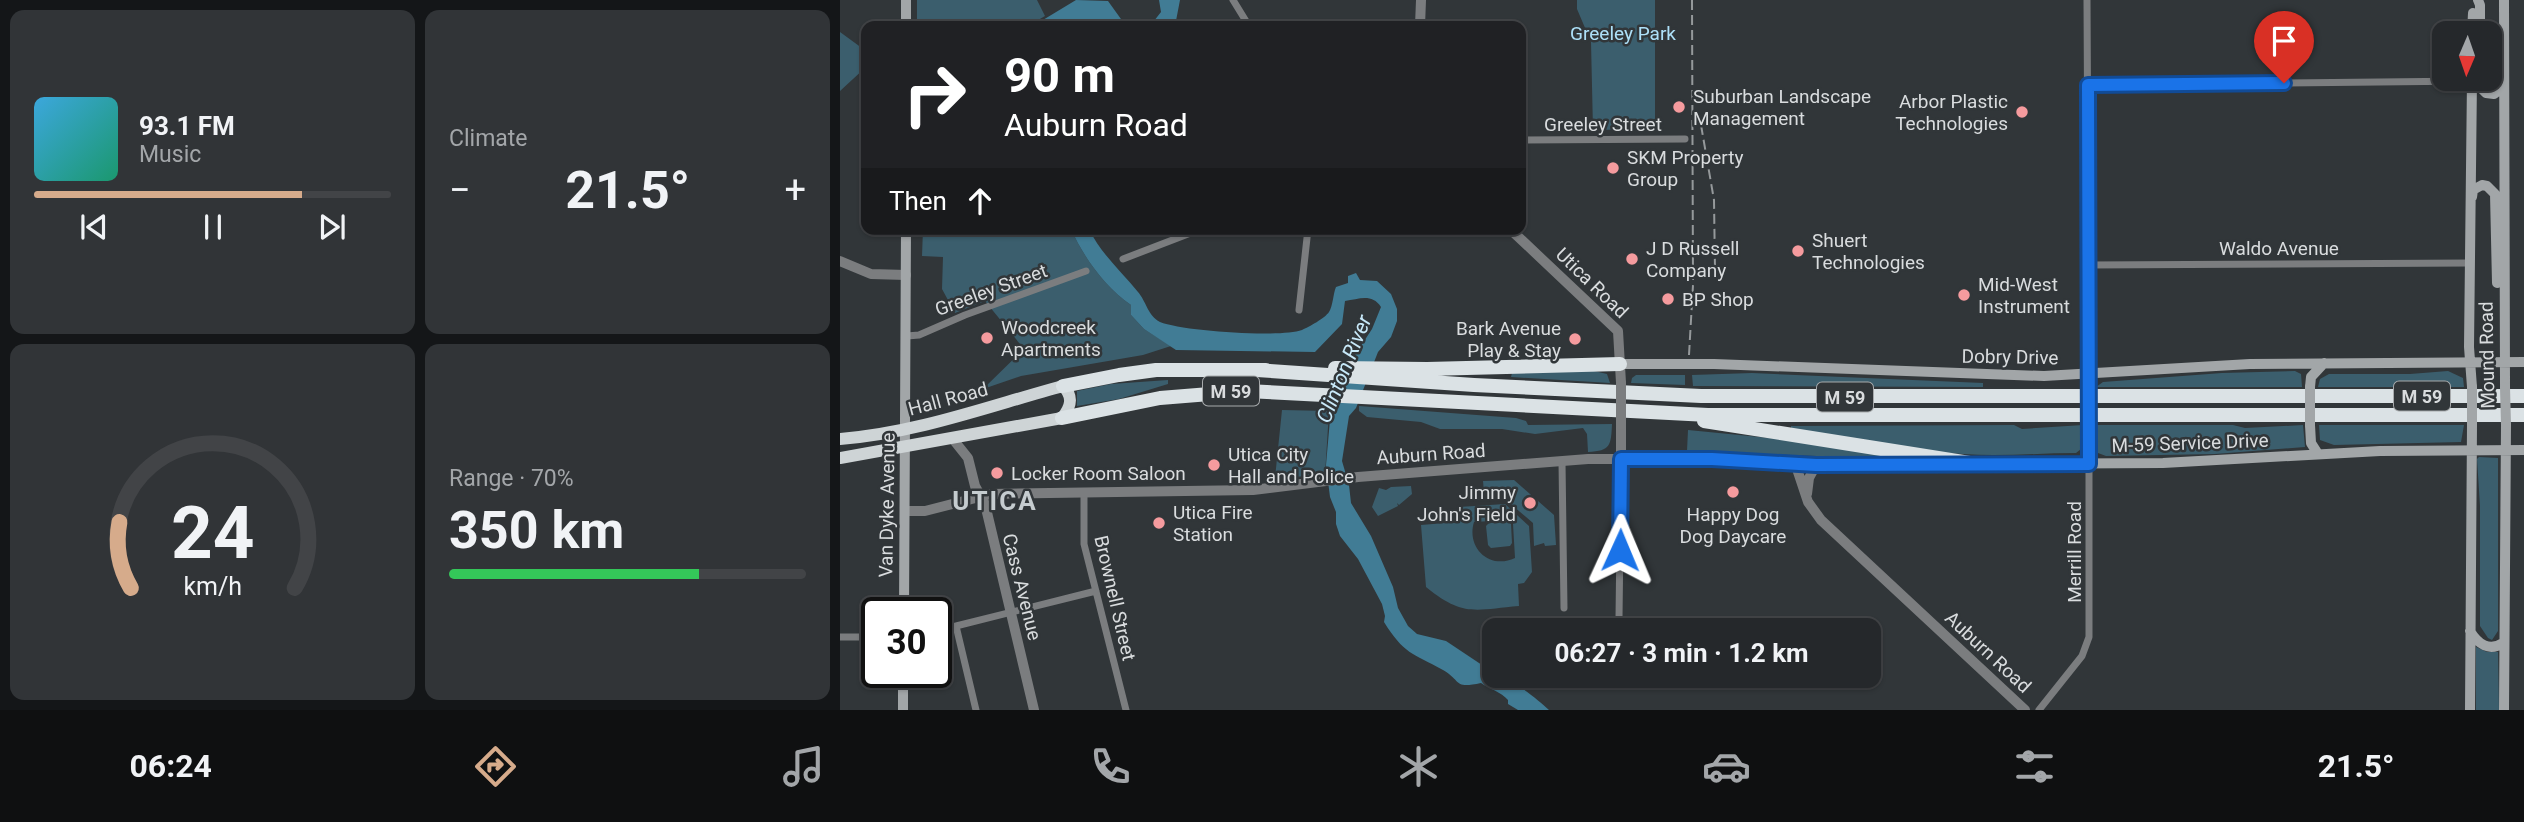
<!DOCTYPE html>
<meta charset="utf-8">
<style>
body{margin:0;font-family:Roboto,sans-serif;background:#313437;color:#f1f3f6;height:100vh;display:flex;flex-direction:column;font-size:26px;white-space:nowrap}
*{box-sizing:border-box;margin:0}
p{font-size:23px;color:#a3a6a9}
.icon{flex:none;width:38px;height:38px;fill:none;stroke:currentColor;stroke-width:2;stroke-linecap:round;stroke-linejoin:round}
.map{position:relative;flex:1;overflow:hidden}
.side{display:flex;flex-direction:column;gap:10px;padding:10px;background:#141618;width:840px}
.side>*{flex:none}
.top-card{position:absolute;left:21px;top:21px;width:665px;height:214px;border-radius:14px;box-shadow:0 2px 5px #0004,0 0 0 2px #424447;background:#202124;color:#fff;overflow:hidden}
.needle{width:46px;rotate:182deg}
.fabs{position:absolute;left:1592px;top:21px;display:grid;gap:14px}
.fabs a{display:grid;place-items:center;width:70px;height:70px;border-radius:14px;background:#25282b;box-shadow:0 2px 5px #0004,0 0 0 2px #424447;font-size:35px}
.speed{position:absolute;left:21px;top:597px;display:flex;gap:14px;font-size:35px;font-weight:700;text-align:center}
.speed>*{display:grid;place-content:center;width:91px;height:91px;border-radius:50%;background:#25282b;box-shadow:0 2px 5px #0004,0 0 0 2px #424447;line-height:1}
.speed .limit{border:4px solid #111;border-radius:10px;background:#fff;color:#111}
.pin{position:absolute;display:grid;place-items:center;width:60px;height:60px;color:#fff;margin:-72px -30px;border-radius:50% 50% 50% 0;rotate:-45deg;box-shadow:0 0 7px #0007}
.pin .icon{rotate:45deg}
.me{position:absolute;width:77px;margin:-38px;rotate:1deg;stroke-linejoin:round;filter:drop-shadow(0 0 5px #0008)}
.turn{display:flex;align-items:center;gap:24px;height:147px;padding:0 28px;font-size:32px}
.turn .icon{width:91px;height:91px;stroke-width:2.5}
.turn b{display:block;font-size:49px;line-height:60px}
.then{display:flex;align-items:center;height:66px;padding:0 28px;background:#0003;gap:14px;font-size:26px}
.big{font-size:52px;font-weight:700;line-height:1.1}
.side .widget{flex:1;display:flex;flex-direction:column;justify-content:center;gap:10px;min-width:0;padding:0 24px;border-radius:14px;background:#313437}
.side .dial{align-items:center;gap:0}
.dial svg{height:182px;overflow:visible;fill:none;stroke:#424447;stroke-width:7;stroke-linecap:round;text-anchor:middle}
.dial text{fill:#f1f3f6;stroke:none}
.song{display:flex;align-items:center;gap:21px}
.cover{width:84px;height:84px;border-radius:10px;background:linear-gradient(135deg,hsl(200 70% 55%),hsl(160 70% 35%))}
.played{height:7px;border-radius:4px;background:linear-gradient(90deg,#d6ab8b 75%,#424447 75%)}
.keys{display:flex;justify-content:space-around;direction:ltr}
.heat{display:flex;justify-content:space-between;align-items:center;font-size:38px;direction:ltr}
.charge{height:10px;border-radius:5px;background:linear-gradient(90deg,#34c759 70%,#424447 0)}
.side .tiles{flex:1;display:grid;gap:10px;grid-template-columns:repeat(2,1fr)}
.trip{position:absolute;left:642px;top:618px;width:399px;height:70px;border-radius:14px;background:#25282b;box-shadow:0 2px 5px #0004,0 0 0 2px #424447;font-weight:700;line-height:70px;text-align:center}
.tabs{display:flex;height:112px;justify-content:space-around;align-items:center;background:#0f1011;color:#a3a6a9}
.tabs .icon{width:49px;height:49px}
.tabs .active{color:#d6ab8b}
.tabs b{font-size:32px;color:#f1f3f6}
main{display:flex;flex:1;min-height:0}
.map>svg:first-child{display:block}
</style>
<main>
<section class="side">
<div class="tiles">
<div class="widget">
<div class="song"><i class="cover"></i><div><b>93.1 FM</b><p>Music</p></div></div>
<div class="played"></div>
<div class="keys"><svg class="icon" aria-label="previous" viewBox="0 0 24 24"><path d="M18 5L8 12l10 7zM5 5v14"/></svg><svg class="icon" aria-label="pause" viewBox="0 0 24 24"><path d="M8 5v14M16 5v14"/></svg><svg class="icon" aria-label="next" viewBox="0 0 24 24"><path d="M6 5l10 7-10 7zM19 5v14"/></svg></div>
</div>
<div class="widget"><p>Climate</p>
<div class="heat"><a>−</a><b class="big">21.5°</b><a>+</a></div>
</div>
<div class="widget dial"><svg viewBox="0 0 100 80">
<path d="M14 69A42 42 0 1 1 86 69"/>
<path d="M14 69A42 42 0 0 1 9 40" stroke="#d6ab8b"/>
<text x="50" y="56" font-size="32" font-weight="700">24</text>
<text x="50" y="72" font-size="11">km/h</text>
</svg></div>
<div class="widget"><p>Range · 70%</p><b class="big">350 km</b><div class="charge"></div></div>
</div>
</section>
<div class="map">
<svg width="1684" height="710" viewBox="0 0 1684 710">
<rect width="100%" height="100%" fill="#313639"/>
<path fill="#3b5e6d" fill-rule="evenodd" d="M77 0H197L205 16 188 26H77Z
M737 0H815V129L753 130 751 42 737 9Z
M0 32 26 51V67L0 91Z
M83 229H231C244 258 265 287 291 305V315L304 329 331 346 303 355 181 376 143 389 184 349 145 301 115 313 102 289 103 257 82 256Z
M754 371 767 374 770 383 671 377 672 373Z
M1455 371 1461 374 1462 387H1256L1263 382 1382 373Z
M1608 371 1623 378 1624 387H1478L1480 379 1489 374H1570Z
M912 373 1143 383V387L853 386 852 375Z
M796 375H845V385L791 383 792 378Z
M328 380V384L279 399 237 406V391L271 384Z
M519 406 676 418 686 421 688 425 772 424C771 445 771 451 748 452L747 434 743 428 695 434 662 429H600L581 422 527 417 519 411Z
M442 410 489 411 485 475 435 478Z
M1174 425 1182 429 1243 425 1241 449 1236 453C1198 453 1160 457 1123 454 1067 451 1007 438 951 429V426Z
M1256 425H1393L1405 428 1463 425 1465 447 1375 454 1266 456 1258 453Z
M1479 425H1624L1621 442 1494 445 1480 440Z
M848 430 950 440 1052 456V459L847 451Z
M1639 457 1658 458V631L1652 640 1648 638 1640 626V506L1637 459Z
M674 480 714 515 716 545 705 546 704 543 694 546 693 523 666 500 645 501 646 492H644L643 481Z
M571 486 572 494 559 505 557 503 558 506 538 516 532 507 539 488 546 490 551 487Z
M665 504 689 526 692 572 684 583 678 584 679 606C634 610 623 617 586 587L581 525 605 523 619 507ZM671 517 676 520 673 524 675 558C650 570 626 548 634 522L668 520Z
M668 522 671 524 672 543 670 546 651 548 648 545 646 526 649 523Z
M1636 647 1647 652H1658L1659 710H1636Z"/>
<path fill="#417c95" d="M236 0 268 1 286 26H266L263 22 236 21 228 26H193Z
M319 0H340L335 26H310L321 12Z
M231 229H249C261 254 281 271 298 292 306 301 308 316 320 322 342 331 439 338 462 330 469 327 485 318 489 312 493 306 493 294 496 287L508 283V276L516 273 520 280 537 281 551 294 557 309V321L551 337 538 352 516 408 509 416 502 461 509 485 511 503 531 536 553 587 558 608 568 626 577 634 606 641 654 673V676C672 678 696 698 709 710H678L668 704V700C661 692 650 689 641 683 613 689 622 681 603 670 572 653 564 654 544 622L545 616 542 604 518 559 500 536 496 524V512L490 497 486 465 491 408 513 358 532 329 541 307C532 293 519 299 505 301L502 324 475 352 336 350 304 329 291 315V305C265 287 244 258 231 229Z"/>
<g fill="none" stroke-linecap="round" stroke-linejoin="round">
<path stroke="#7b7d7f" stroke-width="7" d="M393 0 409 26
M1247 0 1249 387
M1248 85 1632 81
M681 140 845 139
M283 259 361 229
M1248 265 1630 263
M459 310 468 229
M67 336 79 335 125 315 246 271
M722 462 724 608
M244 493V544L286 710
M779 618 781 459
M116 626 136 710
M96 631 256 591
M0 637H37
M1199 710 1242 656 1249 637V425"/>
<path stroke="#7b7d7f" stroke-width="10" d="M580 26 581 0
M670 229 778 331 781 383
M0 261 31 274 66 275
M112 438 128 458 135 486 145 504 194 710
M781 459V425
M955 463 968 502 981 520 1185 710
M967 494 969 478 976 465
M65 511H85L151 494 413 490 518 477 748 459H851L976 465H1111"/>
<path stroke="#a2a6a8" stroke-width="10" d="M66 0V26
M1638 0 1640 5V33
M1664 0 1665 387
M1632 33 1633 13
M1640 79 1642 89 1646 93 1654 94 1663 87
M1632 197 1633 190 1642 185 1647 186 1655 194 1657 283
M780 364H874L1204 376 1410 364 1684 362
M1470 387 1471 377 1484 363
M1632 387 1629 347 1632 79
M1470 425 1471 443 1478 454
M1136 464 1323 463 1540 451 1684 450
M64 612 66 229
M1630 631C1638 644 1649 652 1663 643
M63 710V672
M1630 710 1632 425
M1664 710 1666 425"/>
<path stroke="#ced4d6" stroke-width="12" d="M0 439C77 433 149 406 223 386 234 397 231 407 222 418L0 458"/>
<path stroke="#dbe2e5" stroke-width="14" d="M495 368 587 369 780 364
M417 370 634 385 861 396H1684
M223 386 279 375 316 370H426
M222 418 320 398 407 391 868 415H1684
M864 421 1136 464"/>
<path stroke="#95999b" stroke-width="2" stroke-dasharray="10 5" stroke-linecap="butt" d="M861 125 874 200 875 270
M849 355 853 285 852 0"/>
<path stroke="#7b7d7f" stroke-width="7" d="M1249 387V425"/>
<path stroke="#7b7d7f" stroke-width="10" d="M781 383V425"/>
<path stroke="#a2a6a8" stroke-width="10" d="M1470 387V425
M1632 387V425
M1665 387 1666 425"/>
</g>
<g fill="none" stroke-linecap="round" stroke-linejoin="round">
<g stroke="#114b97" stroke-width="18">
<path id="route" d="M780 550 781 459H872L976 465 1249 464 1248 85 1444 83"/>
</g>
<use href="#route" stroke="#1a73e8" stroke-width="12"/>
</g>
<g fill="#f59b9e" stroke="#313639" stroke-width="2.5">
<circle cx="839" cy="107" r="7"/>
<circle cx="1182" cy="112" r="7"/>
<circle cx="773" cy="168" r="7"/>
<circle cx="958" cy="251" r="7"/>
<circle cx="792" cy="259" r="7"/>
<circle cx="1124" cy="295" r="7"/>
<circle cx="828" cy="299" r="7"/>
<circle cx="147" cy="338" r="7"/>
<circle cx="735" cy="339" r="7"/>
<circle cx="374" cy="465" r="7"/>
<circle cx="157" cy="473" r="7"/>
<circle cx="893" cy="492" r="7"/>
<circle cx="690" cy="503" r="7"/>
<circle cx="319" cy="523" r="7"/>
</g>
<g text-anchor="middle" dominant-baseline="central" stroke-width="5" stroke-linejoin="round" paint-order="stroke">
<g fill="#313639" stroke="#a7aaac" stroke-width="2">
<rect x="363" y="376.5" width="56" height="29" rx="5"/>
<rect x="1554" y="381.5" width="56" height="29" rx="5"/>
<rect x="977" y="382.5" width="56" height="29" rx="5"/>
</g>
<g font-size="18" font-weight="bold" fill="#d9dcde">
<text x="391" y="391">M 59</text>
<text x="1582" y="396">M 59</text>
<text x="1005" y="397">M 59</text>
</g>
<g font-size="19" fill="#ade0f8" stroke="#313639">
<text x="783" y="33">Greeley Park</text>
</g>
<g font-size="19" fill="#d9dcde" stroke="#313639" text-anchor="start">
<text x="853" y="96">Suburban Landscape<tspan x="853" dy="22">Management</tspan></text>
<text x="1168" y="101" text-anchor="end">Arbor Plastic<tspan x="1168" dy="22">Technologies</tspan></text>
<text x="787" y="157">SKM Property<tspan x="787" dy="22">Group</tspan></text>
<text x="972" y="240">Shuert<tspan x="972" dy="22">Technologies</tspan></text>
<text x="806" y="248">J D Russell<tspan x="806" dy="22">Company</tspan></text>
<text x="1138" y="284">Mid-West<tspan x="1138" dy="22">Instrument</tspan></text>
<text x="842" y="299">BP Shop</text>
<text x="161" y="327">Woodcreek<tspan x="161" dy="22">Apartments</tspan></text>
<text x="721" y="328" text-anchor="end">Bark Avenue<tspan x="721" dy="22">Play &amp; Stay</tspan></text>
<text x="388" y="454">Utica City<tspan x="388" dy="22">Hall and Police</tspan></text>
<text x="171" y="473">Locker Room Saloon</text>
<text x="676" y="492" text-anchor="end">Jimmy<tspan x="676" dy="22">John's Field</tspan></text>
<text x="333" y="512">Utica Fire<tspan x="333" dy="22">Station</tspan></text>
<text x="893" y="514" text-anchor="middle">Happy Dog<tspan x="893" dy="22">Dog Daycare</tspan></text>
</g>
<g font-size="19" fill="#d9dcde" stroke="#313639">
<text x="763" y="124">Greeley Street</text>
<text x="1439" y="248">Waldo Avenue</text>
<text transform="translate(752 283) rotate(44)">Utica Road</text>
<text transform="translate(151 290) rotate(-20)">Greeley Street</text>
<text transform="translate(1647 355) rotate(-91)">Mound Road</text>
<text transform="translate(1170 357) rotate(1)">Dobry Drive</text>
<text transform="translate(108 399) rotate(-15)">Hall Road</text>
<text transform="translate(1350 443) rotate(-2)">M-59 Service Drive</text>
<text transform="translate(591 454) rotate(-4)">Auburn Road</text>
<text transform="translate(47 505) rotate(-89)">Van Dyke Avenue</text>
<text transform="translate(1234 552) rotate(-90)">Merrill Road</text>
<text transform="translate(182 587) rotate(76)">Cass Avenue</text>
<text transform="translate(275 598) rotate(77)">Brownell Street</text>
<text transform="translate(1148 652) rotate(43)">Auburn Road</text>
</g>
<g font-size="21" font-style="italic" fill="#c8e9f9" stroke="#313639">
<text transform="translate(504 369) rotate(-68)">Clinton River</text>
</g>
<g font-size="26" font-weight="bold" letter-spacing="2" fill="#c5cccf" stroke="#313639">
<text x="155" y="501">UTICA</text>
</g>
</g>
</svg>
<div class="fabs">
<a><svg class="needle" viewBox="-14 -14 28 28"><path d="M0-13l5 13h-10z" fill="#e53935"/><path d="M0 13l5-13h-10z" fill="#a3a6a9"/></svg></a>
</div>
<div class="speed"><div class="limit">30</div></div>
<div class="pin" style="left:1444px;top:83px;background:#d93025"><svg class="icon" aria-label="arrive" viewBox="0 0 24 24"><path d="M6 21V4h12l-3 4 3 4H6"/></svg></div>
<svg class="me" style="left:780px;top:550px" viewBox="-20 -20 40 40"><path d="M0-17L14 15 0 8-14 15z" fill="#1a73e8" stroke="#fff" stroke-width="4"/></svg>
<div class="trip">06:27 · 3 min · 1.2 km</div>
<div class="top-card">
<div class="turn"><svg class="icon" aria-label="right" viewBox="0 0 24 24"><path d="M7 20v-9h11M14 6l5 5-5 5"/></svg><div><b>90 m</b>Auburn Road</div></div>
<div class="then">Then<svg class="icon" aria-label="ahead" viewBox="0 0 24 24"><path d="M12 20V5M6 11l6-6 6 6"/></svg></div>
</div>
</div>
</main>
<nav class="tabs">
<b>06:24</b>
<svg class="icon active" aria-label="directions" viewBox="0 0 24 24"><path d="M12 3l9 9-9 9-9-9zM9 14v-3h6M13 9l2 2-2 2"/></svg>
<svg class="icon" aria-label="music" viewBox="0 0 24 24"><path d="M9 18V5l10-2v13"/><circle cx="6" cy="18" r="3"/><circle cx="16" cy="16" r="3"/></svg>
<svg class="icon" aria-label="phone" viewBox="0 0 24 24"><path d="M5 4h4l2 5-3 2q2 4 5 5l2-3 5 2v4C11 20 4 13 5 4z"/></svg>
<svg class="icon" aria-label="climate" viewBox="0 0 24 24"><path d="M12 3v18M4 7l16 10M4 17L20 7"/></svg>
<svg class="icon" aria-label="car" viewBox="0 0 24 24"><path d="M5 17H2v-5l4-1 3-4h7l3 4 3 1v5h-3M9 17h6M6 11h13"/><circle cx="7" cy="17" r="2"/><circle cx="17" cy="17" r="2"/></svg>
<svg class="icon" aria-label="filters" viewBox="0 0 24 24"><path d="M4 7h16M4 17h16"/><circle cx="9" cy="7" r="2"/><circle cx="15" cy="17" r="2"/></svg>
<b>21.5°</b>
</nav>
